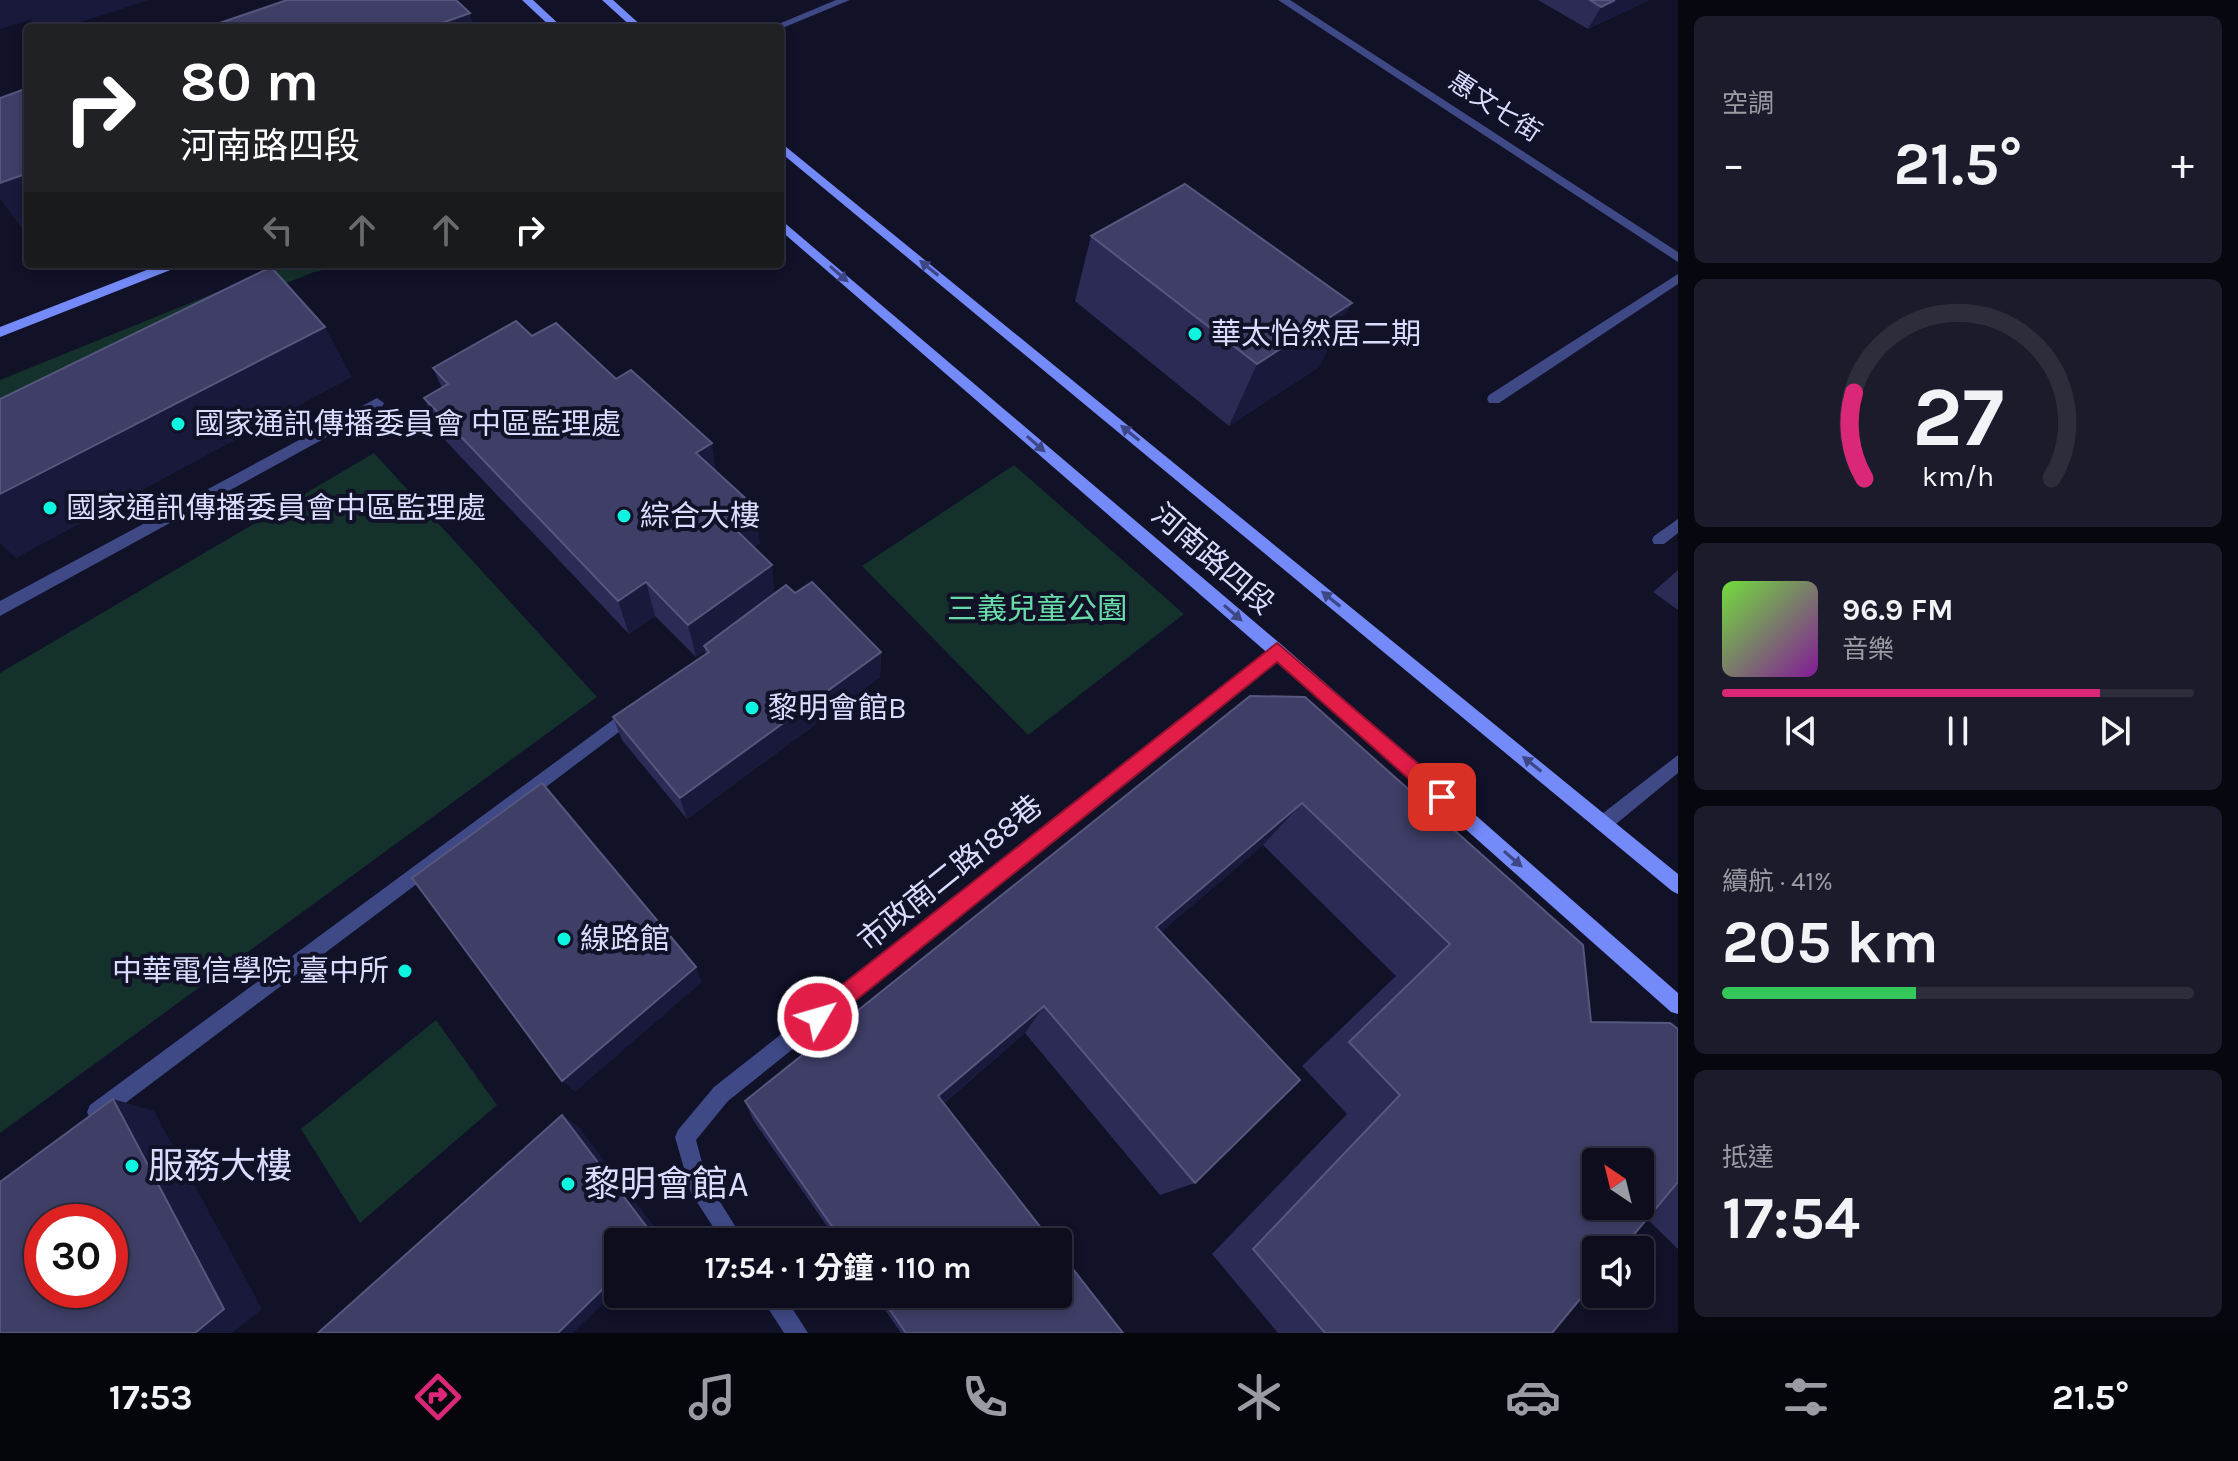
<!DOCTYPE html>
<html lang="zh-TW">
<meta charset="utf-8">
<style>
body{margin:0;font-family:Karla,"Noto Sans TC",sans-serif;background:#1b1b2b;color:#f1f3f6;height:100vh;display:flex;flex-direction:column;font-size:30px;white-space:nowrap}
*{box-sizing:border-box;margin:0}
p{font-size:26px;color:#9a9ca4}
.icon{flex:none;width:44px;height:44px;fill:none;stroke:currentColor;stroke-width:2;stroke-linecap:round;stroke-linejoin:round}
.map{position:relative;flex:1;overflow:hidden}
.drawer{display:flex;flex-direction:column;gap:16px;padding:16px;background:#070710;width:560px}
.drawer>*{flex:none}
.banner{position:absolute;left:24px;top:24px;width:760px;height:244px;border-radius:8px;box-shadow:0 4px 12px #0003,0 0 0 2px #2d2d3c;background:#202124;color:#fff;overflow:hidden}
.needle{width:52px;rotate:325deg}
.fabs{position:absolute;left:1582px;top:1148px;display:grid;gap:16px}
.fabs a{display:grid;place-items:center;width:72px;height:72px;border-radius:8px;background:#0d0d1e;box-shadow:0 4px 12px #0003,0 0 0 2px #2d2d3c;font-size:40px}
.speed{position:absolute;left:24px;top:1204px;display:flex;gap:16px;font-size:40px;font-weight:700;text-align:center}
.speed>*{display:grid;place-content:center;width:104px;height:104px;border-radius:50%;background:#0d0d1e;box-shadow:0 4px 12px #0003,0 0 0 2px #2d2d3c;line-height:1}
.speed .limit{border:12px solid #d22;background:#fff;color:#111}
.pin{position:absolute;display:grid;place-items:center;width:68px;height:68px;color:#fff;margin:-34px;border-radius:16px;box-shadow:0 4px 12px #0006}
.me{position:absolute;width:88px;margin:-44px;rotate:52deg;stroke-linejoin:round;filter:drop-shadow(0 0 6px #0008)}
.turn{display:flex;align-items:center;gap:28px;height:168px;padding:0 24px;font-size:36px}
.turn .icon{width:104px;height:104px;stroke-width:2.5}
.turn b{display:block;font-size:56px;line-height:68px}
.lanes{display:flex;align-items:center;height:76px;padding:0 24px;background:#0003;justify-content:center;gap:40px;direction:ltr}
.lanes .off{opacity:.35}
.big{font-size:60px;font-weight:700;line-height:1.1}
.drawer .tile{flex:1;display:flex;flex-direction:column;justify-content:center;gap:12px;min-width:0;padding:0 28px;border-radius:12px;background:#1b1b2b}
.drawer .dial{align-items:center;gap:0}
.dial svg{height:208px;overflow:visible;fill:none;stroke:#2d2d3c;stroke-width:7;stroke-linecap:round;text-anchor:middle}
.dial text{fill:#f1f3f6;stroke:none}
.song{display:flex;align-items:center;gap:24px}
.cover{width:96px;height:96px;border-radius:12px;background:linear-gradient(135deg,hsl(100 70% 55%),hsl(290 70% 35%))}
.played{height:8px;border-radius:4px;background:linear-gradient(90deg,#db2777 80%,#2d2d3c 80%)}
.keys{display:flex;justify-content:space-around;direction:ltr}
.heat{display:flex;justify-content:space-between;align-items:center;font-size:44px;direction:ltr}
.charge{height:12px;border-radius:6px;background:linear-gradient(90deg,#34c759 41%,#2d2d3c 0)}
.trip{position:absolute;left:604px;top:1228px;width:468px;height:80px;border-radius:8px;background:#0d0d1e;box-shadow:0 4px 12px #0003,0 0 0 2px #2d2d3c;font-weight:700;line-height:80px;text-align:center}
.tab-bar{display:flex;height:128px;justify-content:space-around;align-items:center;background:#05050c;color:#9a9ca4}
.tab-bar .icon{width:56px;height:56px}
.tab-bar .active{color:#db2777}
.tab-bar b{font-size:36px;color:#f1f3f6}
main{display:flex;flex:1;min-height:0}
.map>svg:first-child{display:block}
</style>
<main>
<div class="map">
<svg width="1678" height="1333" viewBox="0 0 1678 1333">
<rect width="100%" height="100%" fill="#111128"/>
<path fill="#14312b" d="M286 264H349L314 272 0 398V380Z
M374 453 597 697 0 1133V673Z
M1014 465 1184 614 1028 735 862 566Z
M436 1020 497 1105 360 1223 301 1129Z"/>
<g fill="none" stroke-linecap="round" stroke-linejoin="round">
<path fill="#3e4985" fill-rule="evenodd" d="M633 705 639 707 641 712 639 717 104 1119 97 1122 90 1119 87 1112 90 1105Z"/>
<path fill="#3e4985" fill-rule="evenodd" d="M836 0H850L780 29 769 28Z
M1278 0H1290L1678 252V262Z
M1678 274V284L1499 403H1489L1487 399 1489 395Z
M377 398 384 403 382 407 0 616V601Z
M1678 519V533L1664 544H1654L1652 540 1654 536Z
M1277 644 1283 646 1285 651 1283 656 728 1101 696 1140 707 1181 745 1242H723L691 1193 675 1137 678 1130 714 1087Z
M1678 755V773L1610 829 1604 831 1598 829 1595 823 1598 817Z
M759 1294H783L808 1333H784Z"/>
<path fill="#748af9" fill-rule="evenodd" d="M522 0H533L563 28H552Z
M602 0H613L644 28H633Z
M780 142 1678 874V894L1672 891 780 152Z
M780 219 1283 646 1678 993V1014L1671 1012 1271 656 780 230Z
M162 264H180L178 267 0 337V327Z"/>
</g>
<path fill="#2b2b55" d="M1538 0H1649L1588 29Z
M1091 236 1319 367 1229 426 1075 301Z
M532 336 716 470 760 543 754 547 775 593H795L881 652 880 677 687 819 622 740 613 717 705 654V651L696 657 655 616 629 634 441 436 424 398 442 388 433 368Z
M1678 570V610L1653 592Z
M1250 696 1591 1022 1678 1029V1249L1647 1219 1552 1333H1278L1212 1254 1347 1114 1302 1066 1396 976 1263 845 1161 932 1195 1183 1160 1195 1025 1033 944 1103 1052 1242H838L753 1120 745 1101Z
M874 1294H1058L1123 1333H901Z"/>
<path fill="#19193b" d="M0 0H149L78 23 81 26 75 28H37L31 20 0 29Z
M1615 0H1649L1588 29 1601 7Z
M470 13 474 28H428Z
M28 173V236L0 199V183Z
M1352 303 1319 367 1229 426 1257 364Z
M325 327 352 377 16 558 0 543V494Z
M712 443 717 480 696 453Z
M756 508 760 543 736 560 731 525Z
M772 565 775 599 704 646 705 651 696 657 688 625Z
M646 582 655 616 629 634 618 601Z
M881 652 880 677 687 819 680 798Z
M1302 803 1263 845 1128 960 1156 927Z
M696 967 702 982 575 1092 562 1081Z
M1044 1006 1025 1033 929 1115 938 1096Z
M113 1099 154 1111 262 1309 232 1333H195Z
M562 1115 578 1126 666 1242H651Z
M618 1274V1289L573 1333H558Z"/>
<path fill="#3e3e67" stroke="#56577e" stroke-width="2" fill-rule="evenodd" d="M287 0H456L470 13 428 28H205Z
M1590 0H1615L1601 7Z
M28 88V173L0 183V98Z
M1185 184 1352 303 1257 364 1091 236Z
M271 267 325 327 0 494V399Z
M516 321 532 336 556 323 616 379 631 370 712 443 696 453 756 508 731 525 772 565 688 625 646 582 618 601 424 398 448 384 433 368Z
M812 582 881 652 680 798 613 717 709 652 704 646 786 585 795 593Z
M1250 696 1305 697 1583 945 1591 1022 1670 1023 1678 1029V1182L1621 1250H1596V1280L1552 1333H1325L1253 1249 1400 1095 1349 1042 1450 944 1302 803 1156 927 1300 1080 1195 1183 1044 1006 938 1096 1052 1242H843L745 1101ZM1596 1162H1640V1206H1596Z
M542 783 696 967 562 1081 412 878Z
M113 1099 224 1309 195 1333H0V1182ZM42 1222H110V1290H42Z
M562 1115 655 1238 651 1242H618V1274L558 1333H318Z
M1058 1250 1123 1333H906L879 1294H1058Z"/>
<defs><path id="oneway-solid" d="M-6-.8H1V-3.2L6.5 0L1 3.2V.8H-6Z" transform="scale(2)"/></defs>
<g fill="#3e4786">
<use href="#oneway-solid" transform="translate(929 268) rotate(-141)"/>
<use href="#oneway-solid" transform="translate(839 274) rotate(41)"/>
<use href="#oneway-solid" transform="translate(1130 433) rotate(-141)"/>
<use href="#oneway-solid" transform="translate(1036 444) rotate(41)"/>
<use href="#oneway-solid" transform="translate(1331 599) rotate(-141)"/>
<use href="#oneway-solid" transform="translate(1233 613) rotate(41)"/>
<use href="#oneway-solid" transform="translate(1532 764) rotate(-141)"/>
<use href="#oneway-solid" transform="translate(1513 859) rotate(41)"/>
</g>
<path fill="#e11d48" stroke="#92132f" stroke-width="2" d="M1277 643 1449 790 1452 797 1449 803H1436L1277 662 825 1025 818 1028 810 1025 807 1017 810 1010Z"/>
<g fill="#0df5e0" stroke="#111128" stroke-width="3">
<circle cx="1195" cy="334" r="8"/>
<circle cx="178" cy="424" r="8"/>
<circle cx="50" cy="508" r="8"/>
<circle cx="624" cy="516" r="8"/>
<circle cx="752" cy="708" r="8"/>
<circle cx="564" cy="939" r="8"/>
<circle cx="405" cy="971" r="8"/>
<circle cx="132" cy="1166" r="8"/>
<circle cx="568" cy="1184" r="8"/>
</g>
<g text-anchor="middle" dominant-baseline="central" stroke-width="8" stroke-linejoin="round" paint-order="stroke">
<g font-size="26" fill="#d9dcfd" stroke="#111128">
<text transform="translate(1495 107) rotate(33)">惠文七街</text>
</g>
<g font-size="30" fill="#d9dcfd" stroke="#111128" text-anchor="start">
<text x="1211" y="334">華太怡然居二期</text>
<text x="194" y="424">國家通訊傳播委員會 中區監理處</text>
<text x="66" y="508">國家通訊傳播委員會中區監理處</text>
<text x="640" y="516">綜合大樓</text>
<text x="768" y="708">黎明會館B</text>
<text x="580" y="939">線路館</text>
<text x="389" y="971" text-anchor="end">中華電信學院 臺中所</text>
</g>
<g font-size="30" fill="#d9dcfd" stroke="#111128">
<text transform="translate(1213 559) rotate(41)">河南路四段</text>
<text transform="translate(950 873) rotate(-39)">市政南二路188巷</text>
</g>
<g font-size="30" fill="#67dca8" stroke="#111128">
<text x="1037" y="609">三義兒童公園</text>
</g>
<g font-size="36" fill="#d9dcfd" stroke="#111128" text-anchor="start">
<text x="148" y="1166">服務大樓</text>
<text x="584" y="1184">黎明會館A</text>
</g>
</g>
</svg>
<div class="fabs">
<a><svg class="needle" viewBox="-14 -14 28 28"><path d="M0-13l5 13h-10z" fill="#e53935"/><path d="M0 13l5-13h-10z" fill="#9a9ca4"/></svg></a>
<a><svg class="icon" aria-label="sound" viewBox="0 0 24 24"><path d="M4 9h4l5-4v14l-5-4H4zM17 9q2 3 0 6"/></svg></a>
</div>
<div class="speed"><div class="limit">30</div></div>
<div class="pin" style="left:1442px;top:797px;background:#d93025"><svg class="icon" aria-label="arrive" viewBox="0 0 24 24"><path d="M6 21V4h12l-3 4 3 4H6"/></svg></div>
<svg class="me" style="left:818px;top:1017px" viewBox="-20 -20 40 40"><circle r="17" fill="#e11d48" stroke="#fff" stroke-width="3"/><path d="M0-11L8 9 0 5-8 9z" fill="#fff"/></svg>
<div class="trip">17:54 · 1 分鐘 · 110 m</div>
<div class="banner">
<div class="turn"><svg class="icon" aria-label="right" viewBox="0 0 24 24"><path d="M7 20v-9h11M14 6l5 5-5 5"/></svg><div><b>80 m</b>河南路四段</div></div>
<div class="lanes"><svg class="icon off" aria-label="left" viewBox="0 0 24 24"><path d="M17 20v-9H6M10 6l-5 5 5 5"/></svg><svg class="icon off" aria-label="ahead" viewBox="0 0 24 24"><path d="M12 20V5M6 11l6-6 6 6"/></svg><svg class="icon off" aria-label="ahead" viewBox="0 0 24 24"><path d="M12 20V5M6 11l6-6 6 6"/></svg><svg class="icon" aria-label="right" viewBox="0 0 24 24"><path d="M7 20v-9h11M14 6l5 5-5 5"/></svg></div>
</div>
</div>
<section class="drawer">
<div class="tile"><p>空調</p>
<div class="heat"><a>−</a><b class="big">21.5°</b><a>+</a></div>
</div>
<div class="tile dial"><svg viewBox="0 0 100 80">
<path d="M14 69A42 42 0 1 1 86 69"/>
<path d="M14 69A42 42 0 0 1 10 36" stroke="#db2777"/>
<text x="50" y="56" font-size="32" font-weight="700">27</text>
<text x="50" y="72" font-size="11">km/h</text>
</svg></div>
<div class="tile">
<div class="song"><i class="cover"></i><div><b>96.9 FM</b><p>音樂</p></div></div>
<div class="played"></div>
<div class="keys"><svg class="icon" aria-label="previous" viewBox="0 0 24 24"><path d="M18 5L8 12l10 7zM5 5v14"/></svg><svg class="icon" aria-label="pause" viewBox="0 0 24 24"><path d="M8 5v14M16 5v14"/></svg><svg class="icon" aria-label="next" viewBox="0 0 24 24"><path d="M6 5l10 7-10 7zM19 5v14"/></svg></div>
</div>
<div class="tile"><p>續航 · 41%</p><b class="big">205 km</b><div class="charge"></div></div>
<div class="tile"><p>抵達</p><b class="big">17:54</b></div>
</section>
</main>
<nav class="tab-bar">
<b>17:53</b>
<svg class="icon active" aria-label="directions" viewBox="0 0 24 24"><path d="M12 3l9 9-9 9-9-9zM9 14v-3h6M13 9l2 2-2 2"/></svg>
<svg class="icon" aria-label="music" viewBox="0 0 24 24"><path d="M9 18V5l10-2v13"/><circle cx="6" cy="18" r="3"/><circle cx="16" cy="16" r="3"/></svg>
<svg class="icon" aria-label="phone" viewBox="0 0 24 24"><path d="M5 4h4l2 5-3 2q2 4 5 5l2-3 5 2v4C11 20 4 13 5 4z"/></svg>
<svg class="icon" aria-label="climate" viewBox="0 0 24 24"><path d="M12 3v18M4 7l16 10M4 17L20 7"/></svg>
<svg class="icon" aria-label="car" viewBox="0 0 24 24"><path d="M5 17H2v-5l4-1 3-4h7l3 4 3 1v5h-3M9 17h6M6 11h13"/><circle cx="7" cy="17" r="2"/><circle cx="17" cy="17" r="2"/></svg>
<svg class="icon" aria-label="filters" viewBox="0 0 24 24"><path d="M4 7h16M4 17h16"/><circle cx="9" cy="7" r="2"/><circle cx="15" cy="17" r="2"/></svg>
<b>21.5°</b>
</nav>
